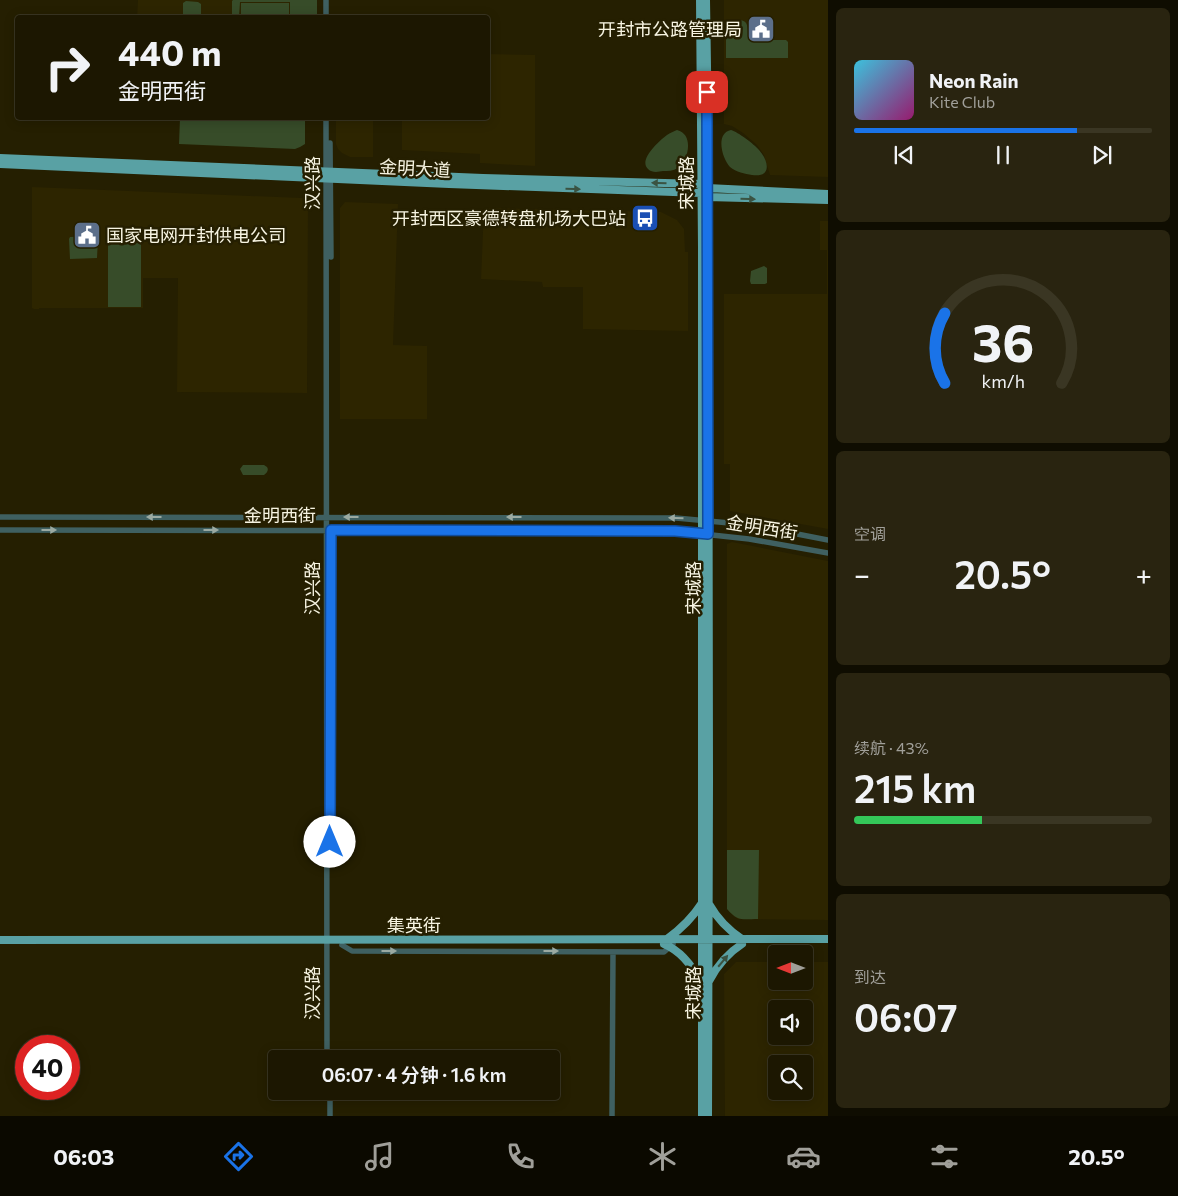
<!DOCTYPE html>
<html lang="zh">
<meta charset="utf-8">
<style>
body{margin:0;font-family:Commissioner,"Noto Sans SC",sans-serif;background:#292410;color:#f1f3f6;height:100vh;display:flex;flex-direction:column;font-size:19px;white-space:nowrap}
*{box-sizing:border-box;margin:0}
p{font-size:16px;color:#a09f99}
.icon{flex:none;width:28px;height:28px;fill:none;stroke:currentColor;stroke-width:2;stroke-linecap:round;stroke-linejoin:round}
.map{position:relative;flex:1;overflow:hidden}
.drawer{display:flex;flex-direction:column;gap:8px;padding:8px;background:#0f0d01;width:350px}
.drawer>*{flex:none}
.banner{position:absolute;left:15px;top:15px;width:475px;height:105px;border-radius:5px;box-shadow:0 2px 12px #0003,0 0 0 1px #3a3623;background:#1c1701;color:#f1f3f6;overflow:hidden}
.needle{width:32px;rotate:270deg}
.tools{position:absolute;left:768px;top:945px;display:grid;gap:10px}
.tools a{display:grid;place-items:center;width:45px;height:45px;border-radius:5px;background:#1c1701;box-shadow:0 2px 12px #0003,0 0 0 1px #3a3623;font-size:25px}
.speed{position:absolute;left:15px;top:1035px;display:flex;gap:10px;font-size:25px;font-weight:700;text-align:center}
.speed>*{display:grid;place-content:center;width:65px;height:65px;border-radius:50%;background:#1c1701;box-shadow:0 2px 12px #0003,0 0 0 1px #3a3623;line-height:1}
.speed .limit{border:8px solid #d22;background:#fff;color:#111}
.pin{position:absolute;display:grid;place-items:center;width:42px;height:42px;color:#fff;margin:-21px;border-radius:10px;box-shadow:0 2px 8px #0006}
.me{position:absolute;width:55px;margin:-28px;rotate:0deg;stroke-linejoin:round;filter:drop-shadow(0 0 4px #0008)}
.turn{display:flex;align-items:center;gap:18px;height:105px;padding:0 20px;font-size:22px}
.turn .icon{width:65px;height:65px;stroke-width:2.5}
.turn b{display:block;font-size:35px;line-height:42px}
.big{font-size:38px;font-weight:600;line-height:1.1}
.drawer .card{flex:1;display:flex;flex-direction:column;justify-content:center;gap:8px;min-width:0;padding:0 18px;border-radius:8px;background:#292410}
.drawer .dial{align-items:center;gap:0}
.dial svg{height:130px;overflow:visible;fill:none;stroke:#3a3623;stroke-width:7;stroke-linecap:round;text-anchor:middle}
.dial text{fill:#f1f3f6;stroke:none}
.song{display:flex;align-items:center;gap:15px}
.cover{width:60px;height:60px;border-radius:8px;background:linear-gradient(135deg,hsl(190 70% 55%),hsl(320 70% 35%))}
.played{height:5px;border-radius:2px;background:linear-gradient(90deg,#1a73e8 75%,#3a3623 75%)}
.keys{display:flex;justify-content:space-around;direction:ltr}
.heat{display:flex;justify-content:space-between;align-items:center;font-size:28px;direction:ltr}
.charge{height:8px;border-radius:4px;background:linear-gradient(90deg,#34c759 43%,#3a3623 0)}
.trip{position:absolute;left:268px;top:1050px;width:292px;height:50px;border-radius:5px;background:#1c1701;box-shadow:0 2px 12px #0003,0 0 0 1px #3a3623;font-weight:600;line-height:50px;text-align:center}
.tabs{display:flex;height:80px;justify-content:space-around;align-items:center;background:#0b0900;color:#a09f99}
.tabs .icon{width:35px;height:35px}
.tabs .on{color:#1a73e8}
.tabs b{font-size:22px;color:#f1f3f6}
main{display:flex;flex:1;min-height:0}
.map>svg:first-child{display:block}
</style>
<main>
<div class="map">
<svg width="828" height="1116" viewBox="0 0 828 1116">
<rect width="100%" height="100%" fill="#251f01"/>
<path fill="#2d2500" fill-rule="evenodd" d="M138 0H305V17L137 18Z
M724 0H828V177L770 175 764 155 757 145 743 133 732 126 724 124Z
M488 54 535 55V166L480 163V154L402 150V118H488Z
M336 118H373V157H350L342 153 338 149 336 144Z
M32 187 302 198 305 200 308 205 307 393 177 392 178 278H143V308H39V309H34L32 308Z
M345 202 398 204 393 345 427 346V419H340V208Z
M484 208 661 212 677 220 684 229 685 252H688V331L583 329V287H543L542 282 481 279Z
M820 221H828V529L730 511V464H724V294H827V250H820Z
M732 542 828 561V920L738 919 734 916 727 909V544Z
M736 962H776V981H804V962H828V1116H725L724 974ZM776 1009H804V1036H776ZM776 1064H804V1091H776Z"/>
<path fill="#374c29" d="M233 0H317V17H258H290V2H240L239 17H232V1Z
M186 1 198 2 201 4V17H183V3Z
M241 3H289V16H241Z
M726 20C748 20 747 18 749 40H786L788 42V58H726Z
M180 118H188V120H290V118H305V144L300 147 295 149 179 144Z
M677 130C694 134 689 160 678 168 673 171 668 171 663 171 658 172 652 173 648 169 638 160 659 141 667 135 670 133 674 131 677 130Z
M731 130C738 132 754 144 759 150 769 161 772 178 752 175 745 174 736 172 730 167 722 159 715 133 731 130Z
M96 236 98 238 97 258 70 259 69 239 70 237Z
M108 242 141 243V307H108Z
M764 266 767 268V283L765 284H751L750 281 751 271Z
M243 465H264L267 467C269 470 267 473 264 475H243L240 469Z
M727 850H759L758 919C743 919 738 922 727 909Z"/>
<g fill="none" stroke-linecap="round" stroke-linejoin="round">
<path stroke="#3f6061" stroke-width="5.5" d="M326 0V18
M326 118 327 1059
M330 143 331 257
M0 517 676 518 751 525 828 540
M0 530 675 531 749 539 828 553
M342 945 352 951 664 952 673 944
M330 1091V1116
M612 1116 613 952"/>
<path stroke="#59a1a4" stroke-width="8" d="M700 0 702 248V1116
M706 0 708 132 709 782 708 1116
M0 158 483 178 701 184 707 188 828 194
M0 164 449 184 701 193 707 197 828 200
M709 904C717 918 728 930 742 939
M667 939C681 929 693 917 702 903
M0 940 828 939
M664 944C681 951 693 967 701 983
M709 981C717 966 728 953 742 944"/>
</g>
<defs><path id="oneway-solid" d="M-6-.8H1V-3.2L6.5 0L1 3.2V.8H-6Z" transform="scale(1.25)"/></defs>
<g fill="#3a5342">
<use href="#oneway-solid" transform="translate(659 183) rotate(-178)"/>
<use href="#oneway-solid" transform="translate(573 189) rotate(2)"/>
<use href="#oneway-solid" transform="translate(748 199) rotate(2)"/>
<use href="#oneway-solid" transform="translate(723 961) rotate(-50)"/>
</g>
<g fill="#9baaa2">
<use href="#oneway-solid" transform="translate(154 517) rotate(180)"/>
<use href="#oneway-solid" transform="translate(351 517) rotate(180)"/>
<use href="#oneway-solid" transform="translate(514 517) rotate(-180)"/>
<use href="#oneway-solid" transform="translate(676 518) rotate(-178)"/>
<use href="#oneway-solid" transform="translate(49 530)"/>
<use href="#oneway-solid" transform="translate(211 530)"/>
<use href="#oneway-solid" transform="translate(389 951)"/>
<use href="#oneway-solid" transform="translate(551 951)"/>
</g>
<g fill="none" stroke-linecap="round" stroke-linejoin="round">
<g stroke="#114b97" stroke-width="12">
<path id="route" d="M330 842 331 530 675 531 708 534 707 92"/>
</g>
<use href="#route" stroke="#1a73e8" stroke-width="9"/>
</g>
<defs>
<g id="civic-square" transform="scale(1.4375)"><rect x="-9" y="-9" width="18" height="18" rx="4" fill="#5c6f8a" stroke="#251f01"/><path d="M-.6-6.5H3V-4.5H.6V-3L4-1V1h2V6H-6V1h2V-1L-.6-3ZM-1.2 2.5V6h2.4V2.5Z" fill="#fff"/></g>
<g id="bus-square" transform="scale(1.4375)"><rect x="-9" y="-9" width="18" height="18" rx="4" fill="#1a4fb4" stroke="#251f01"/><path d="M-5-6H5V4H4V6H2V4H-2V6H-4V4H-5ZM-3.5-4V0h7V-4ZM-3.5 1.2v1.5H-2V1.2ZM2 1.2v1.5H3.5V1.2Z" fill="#fff"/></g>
</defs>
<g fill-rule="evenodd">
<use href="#civic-square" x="761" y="29"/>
<use href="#bus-square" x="645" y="218"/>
<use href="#civic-square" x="87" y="235"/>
</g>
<g text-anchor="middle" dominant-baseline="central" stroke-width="5" stroke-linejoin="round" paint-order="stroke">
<g font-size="18" fill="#f7f4e2" stroke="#251f01" text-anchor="end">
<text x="742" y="29">开封市公路管理局</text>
<text x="626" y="218">开封西区豪德转盘机场大巴站</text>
<text x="106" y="235" text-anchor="start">国家电网开封供电公司</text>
</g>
<g font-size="18" fill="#f7f4e2" stroke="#251f01">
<text transform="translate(415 168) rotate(3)">金明大道</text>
<text transform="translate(312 183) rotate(-90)">汉兴路</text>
<text transform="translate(686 183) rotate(-90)">宋城路</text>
<text x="280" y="515">金明西街</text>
<text transform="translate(762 527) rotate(9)">金明西街</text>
<text transform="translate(312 588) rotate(-90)">汉兴路</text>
<text transform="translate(693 588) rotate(-90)">宋城路</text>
<text x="414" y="925">集英街</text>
<text transform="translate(312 993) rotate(-90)">汉兴路</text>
<text transform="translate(693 993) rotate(-90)">宋城路</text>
</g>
</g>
</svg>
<div class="tools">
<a><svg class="needle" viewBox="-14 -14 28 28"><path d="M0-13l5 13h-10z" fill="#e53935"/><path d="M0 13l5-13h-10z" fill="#a09f99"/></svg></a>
<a><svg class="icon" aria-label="sound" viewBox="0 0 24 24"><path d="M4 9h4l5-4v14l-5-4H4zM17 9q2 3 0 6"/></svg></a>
<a><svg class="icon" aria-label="search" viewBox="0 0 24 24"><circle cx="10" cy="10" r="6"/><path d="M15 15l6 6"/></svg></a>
</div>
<div class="speed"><div class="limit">40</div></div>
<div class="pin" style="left:707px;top:92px;background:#d93025"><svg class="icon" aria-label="arrive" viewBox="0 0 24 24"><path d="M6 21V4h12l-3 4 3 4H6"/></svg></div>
<svg class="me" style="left:330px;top:842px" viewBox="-20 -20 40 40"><circle r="19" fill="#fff"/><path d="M0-13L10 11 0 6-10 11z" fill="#1a73e8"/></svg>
<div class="trip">06:07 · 4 分钟 · 1.6 km</div>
<div class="banner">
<div class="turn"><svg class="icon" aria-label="right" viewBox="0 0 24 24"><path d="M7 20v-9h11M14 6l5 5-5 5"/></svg><div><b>440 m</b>金明西街</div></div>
</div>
</div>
<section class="drawer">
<div class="card">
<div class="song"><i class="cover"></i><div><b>Neon Rain</b><p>Kite Club</p></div></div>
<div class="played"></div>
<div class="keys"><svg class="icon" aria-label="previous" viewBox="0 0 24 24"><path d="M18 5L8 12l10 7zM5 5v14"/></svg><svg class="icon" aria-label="pause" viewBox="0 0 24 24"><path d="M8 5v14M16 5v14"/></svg><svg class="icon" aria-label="next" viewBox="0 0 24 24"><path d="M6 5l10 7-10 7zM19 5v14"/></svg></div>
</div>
<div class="card dial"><svg viewBox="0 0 100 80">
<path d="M14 69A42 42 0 1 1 86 69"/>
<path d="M14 69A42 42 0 0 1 14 26" stroke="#1a73e8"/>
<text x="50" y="56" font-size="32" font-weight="700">36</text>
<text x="50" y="72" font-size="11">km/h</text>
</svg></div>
<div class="card"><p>空调</p>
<div class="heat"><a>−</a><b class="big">20.5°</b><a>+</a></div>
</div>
<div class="card"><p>续航 · 43%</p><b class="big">215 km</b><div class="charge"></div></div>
<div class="card"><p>到达</p><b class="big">06:07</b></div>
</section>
</main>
<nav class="tabs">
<b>06:03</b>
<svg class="icon on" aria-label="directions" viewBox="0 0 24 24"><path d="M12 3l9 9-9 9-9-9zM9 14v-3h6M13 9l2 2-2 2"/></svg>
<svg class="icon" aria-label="music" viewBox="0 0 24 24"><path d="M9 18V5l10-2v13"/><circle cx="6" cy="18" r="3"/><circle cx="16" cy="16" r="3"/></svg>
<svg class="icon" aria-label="phone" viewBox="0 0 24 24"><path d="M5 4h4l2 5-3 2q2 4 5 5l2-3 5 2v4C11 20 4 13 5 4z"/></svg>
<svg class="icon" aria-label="climate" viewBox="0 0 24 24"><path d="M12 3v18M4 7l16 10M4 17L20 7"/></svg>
<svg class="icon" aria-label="car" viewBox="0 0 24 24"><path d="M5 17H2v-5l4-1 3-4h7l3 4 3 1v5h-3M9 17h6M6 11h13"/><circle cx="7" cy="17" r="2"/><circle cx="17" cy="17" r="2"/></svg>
<svg class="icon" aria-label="filters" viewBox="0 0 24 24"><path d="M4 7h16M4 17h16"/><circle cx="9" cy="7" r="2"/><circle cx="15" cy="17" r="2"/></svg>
<b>20.5°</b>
</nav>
